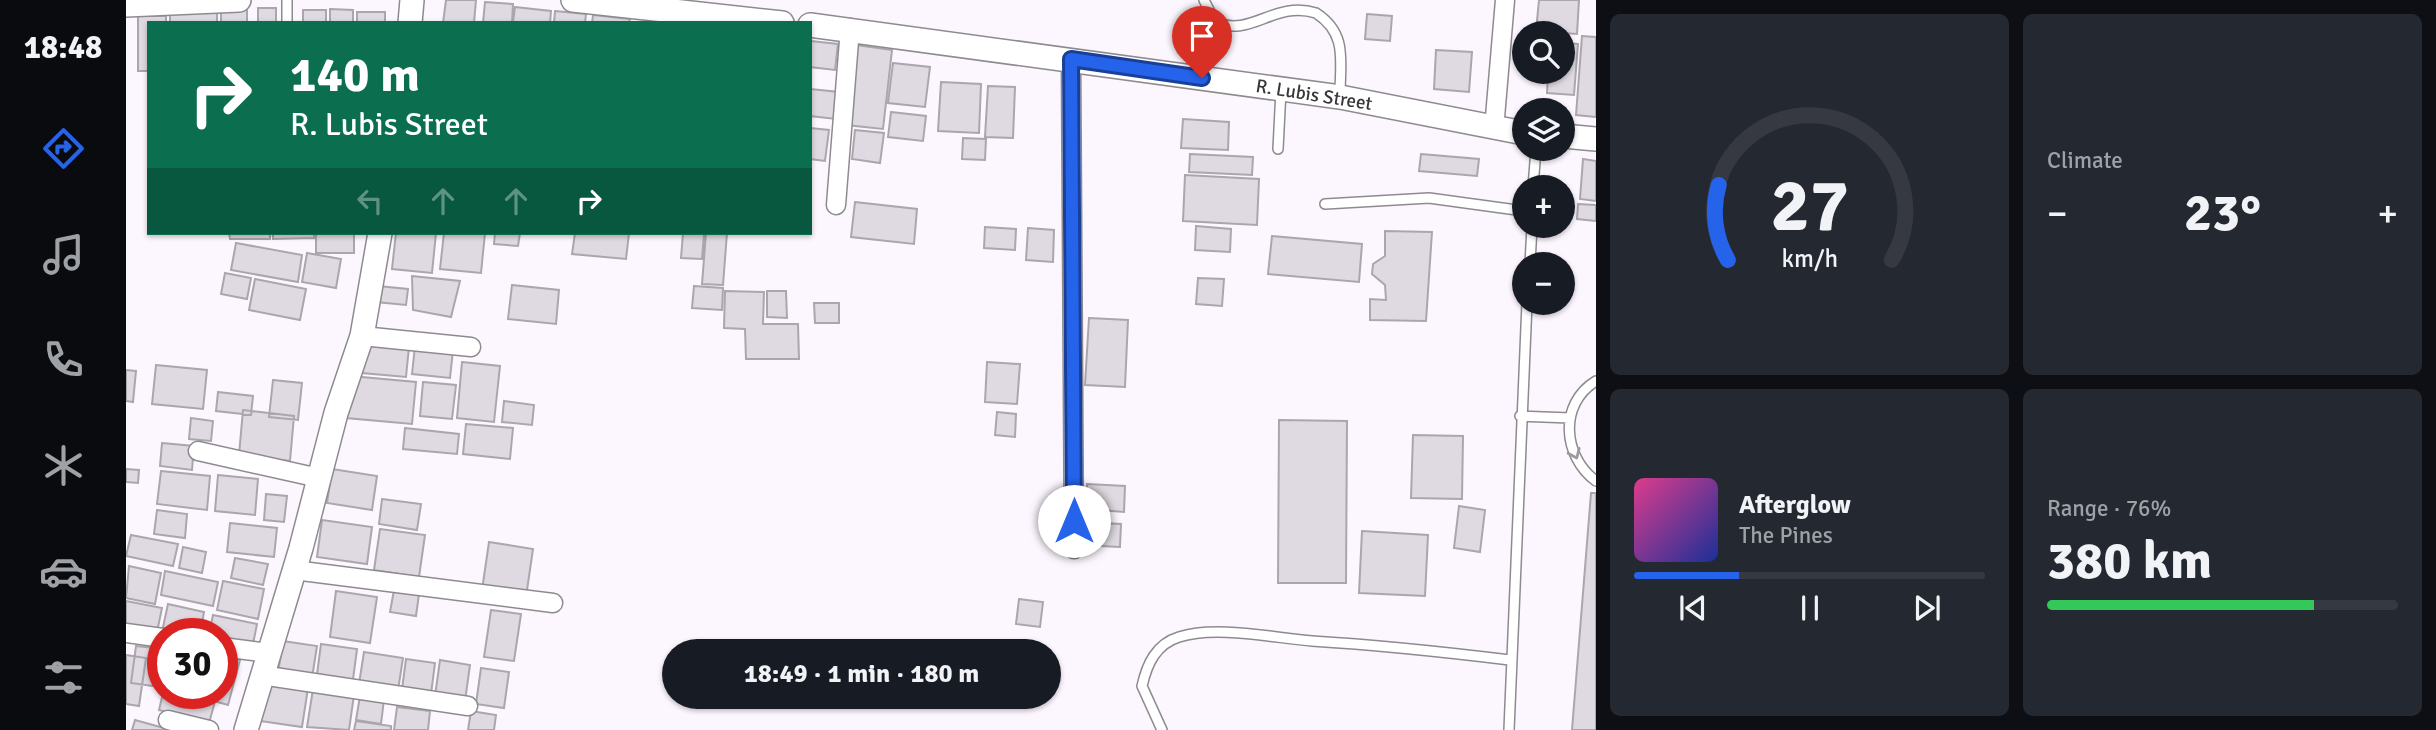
<!DOCTYPE html>
<meta charset="utf-8">
<style>
body{margin:0;font-family:Signika,sans-serif;background:#242831;color:#f1f3f6;height:100vh;display:flex;flex-direction:column;font-size:26px;white-space:nowrap}
*{box-sizing:border-box;margin:0}
p{font-size:23px;color:#9ea1a6}
.icon{flex:none;width:38px;height:38px;fill:none;stroke:currentColor;stroke-width:2;stroke-linecap:round;stroke-linejoin:round}
.map{position:relative;flex:1;overflow:hidden}
.sheet{display:flex;flex-direction:column;gap:14px;padding:14px;background:#0d0f14;width:840px}
.sheet>*{flex:none}
.top-card{position:absolute;left:21px;top:21px;width:665px;height:214px;border-radius:0px;box-shadow:0 2px 5px #0004;background:#0b6e4f;color:#fff;overflow:hidden}
.fabs{position:absolute;left:1386px;top:21px;display:grid;gap:14px}
.fabs a{display:grid;place-items:center;width:63px;height:63px;border-radius:50%;background:#171b24;box-shadow:0 2px 5px #0004;font-size:35px}
.speed{position:absolute;left:21px;top:618px;display:flex;gap:14px;font-size:35px;font-weight:700;text-align:center}
.speed>*{display:grid;place-content:center;width:91px;height:91px;border-radius:50%;background:#171b24;box-shadow:0 2px 5px #0004;line-height:1}
.speed .limit{border:10px solid #d22;background:#fff;color:#111}
.pin{position:absolute;display:grid;place-items:center;width:60px;height:60px;color:#fff;margin:-72px -30px;border-radius:50% 50% 50% 0;rotate:-45deg;box-shadow:0 0 7px #0007}
.pin .icon{rotate:45deg}
.me{position:absolute;width:77px;margin:-38px;rotate:0deg;stroke-linejoin:round;filter:drop-shadow(0 0 5px #0008)}
.turn{display:flex;align-items:center;gap:24px;height:147px;padding:0 28px;font-size:32px}
.turn .icon{width:91px;height:91px;stroke-width:2.5}
.turn b{display:block;font-size:49px;line-height:60px}
.lanes{display:flex;align-items:center;height:66px;padding:0 28px;background:#0003;justify-content:center;gap:35px;direction:ltr}
.lanes .off{opacity:.35}
.big{font-size:52px;font-weight:700;line-height:1.1}
.sheet .widget{flex:1;display:flex;flex-direction:column;justify-content:center;gap:10px;min-width:0;padding:0 24px;border-radius:10px;background:#242831}
.sheet .dial{align-items:center;gap:0}
.dial svg{height:182px;overflow:visible;fill:none;stroke:#363941;stroke-width:7;stroke-linecap:round;text-anchor:middle}
.dial text{fill:#f1f3f6;stroke:none}
.song{display:flex;align-items:center;gap:21px}
.cover{width:84px;height:84px;border-radius:10px;background:linear-gradient(135deg,hsl(330 70% 55%),hsl(230 70% 35%))}
.played{height:7px;border-radius:4px;background:linear-gradient(90deg,#2563eb 30%,#363941 30%)}
.keys{display:flex;justify-content:space-around;direction:ltr}
.heat{display:flex;justify-content:space-between;align-items:center;font-size:38px;direction:ltr}
.charge{height:10px;border-radius:5px;background:linear-gradient(90deg,#34c759 76%,#363941 0)}
.sheet .tiles{flex:1;display:grid;gap:14px;grid-template-columns:repeat(2,1fr)}
.trip{position:absolute;left:536px;top:639px;width:399px;height:70px;border-radius:35px;background:#171b24;box-shadow:0 2px 5px #0004;font-weight:700;line-height:70px;text-align:center}
main{display:flex;flex:1;min-height:0}
.menu{display:flex;flex-direction:column;width:126px;justify-content:space-around;align-items:center;background:#090b0e;color:#9ea1a6}
.menu .icon{width:49px;height:49px}
.menu .current{color:#2563eb}
.menu b{font-size:32px;color:#f1f3f6}
.map>svg:first-child{display:block}
</style>
<main>
<nav class="menu">
<b>18:48</b>
<svg class="icon current" aria-label="directions" viewBox="0 0 24 24"><path d="M12 3l9 9-9 9-9-9zM9 14v-3h6M13 9l2 2-2 2"/></svg>
<svg class="icon" aria-label="music" viewBox="0 0 24 24"><path d="M9 18V5l10-2v13"/><circle cx="6" cy="18" r="3"/><circle cx="16" cy="16" r="3"/></svg>
<svg class="icon" aria-label="phone" viewBox="0 0 24 24"><path d="M5 4h4l2 5-3 2q2 4 5 5l2-3 5 2v4C11 20 4 13 5 4z"/></svg>
<svg class="icon" aria-label="climate" viewBox="0 0 24 24"><path d="M12 3v18M4 7l16 10M4 17L20 7"/></svg>
<svg class="icon" aria-label="car" viewBox="0 0 24 24"><path d="M5 17H2v-5l4-1 3-4h7l3 4 3 1v5h-3M9 17h6M6 11h13"/><circle cx="7" cy="17" r="2"/><circle cx="17" cy="17" r="2"/></svg>
<svg class="icon" aria-label="filters" viewBox="0 0 24 24"><path d="M4 7h16M4 17h16"/><circle cx="9" cy="7" r="2"/><circle cx="15" cy="17" r="2"/></svg>
</nav>
<div class="map">
<svg width="1470" height="730" viewBox="0 0 1470 730">
<rect width="100%" height="100%" fill="#fcf7fe"/>
<path fill="#dfdae1" stroke="#aba6ad" stroke-width="2" d="M320 0H350L348 23H317Z
M1413 0H1453L1451 34 1410 31Z
M359 2 387 4 386 23H357Z
M389 7 425 11 424 23H387Z
M132 8H150V23H132Z
M204 9 227 10V23H204Z
M91 10V23H44V11Z
M95 10H121V23H95Z
M177 10H200V23H177Z
M429 11 460 14 459 23H428Z
M231 12H259V23H231Z
M1241 14 1266 16 1264 41 1239 39Z
M467 15 504 19 503 23H466Z
M12 16H40V23H23V71H12Z
M1456 36 1470 37V117L1450 115Z
M685 41 712 44 709 70 684 67Z
M1437 43 1452 44 1448 95 1421 93 1422 72H1437Z
M730 45 766 50 757 129 720 125Z
M1310 50 1346 52 1343 92 1308 89Z
M767 63 804 67 799 107 762 103Z
M815 82 855 84 853 133 812 131Z
M862 86 889 87 887 138 859 137Z
M684 89 713 92 710 119 684 116Z
M765 112 800 116 797 141 762 137Z
M1057 119 1103 122 1102 150 1055 148Z
M684 128 703 130 699 161 684 159Z
M729 130 758 133 754 163 726 159Z
M837 138 860 139 859 160 836 159Z
M1064 154 1127 157 1126 175 1063 172Z
M1295 154 1353 159 1351 176 1293 171Z
M1457 159 1470 161V201L1454 199Z
M1059 175 1133 179 1131 225 1057 221Z
M729 202 791 209 788 244 725 237Z
M1452 204 1470 205V221L1451 219Z
M1070 226 1105 229 1104 252 1069 250Z
M859 227 890 229 889 250 858 248Z
M902 228 928 230 927 262 900 260Z
M1259 231 1306 232 1300 321 1244 320V299L1260 300 1259 285 1246 274 1247 264 1259 256Z
M103 233H144V239H104Z
M147 233H188V238L147 239Z
M190 233H228V253H190Z
M270 233H310L306 273 266 269Z
M318 233H359L355 273 314 269Z
M369 233H394L392 246 368 244Z
M449 233H503L500 259 446 254Z
M557 233 578 234 576 259 555 258Z
M580 233H601L597 285 576 284Z
M1146 236 1236 244 1233 282 1142 274Z
M110 243 176 255 172 282 105 270Z
M181 253 215 259 210 288 176 282Z
M99 273 125 278 121 299 95 294Z
M286 276 334 281 325 317 287 310Z
M1072 278 1098 279 1096 306 1070 304Z
M129 279 180 289 174 320 123 310Z
M386 285 433 290 430 324 382 319Z
M252 286 282 289 280 305 250 302Z
M568 286 597 288 596 310 566 308Z
M599 291 638 292 637 324H672L673 359H620L619 329 598 328Z
M641 291H660L661 318 641 317Z
M688 303H713V323H689Z
M963 318 1002 320 999 387 959 385Z
M239 342 283 347 280 377 236 373Z
M289 346 327 350 324 378 286 374Z
M336 362 374 366 368 422 331 418Z
M861 362 894 364 891 404 859 402Z
M30 365 81 370 77 409 26 404Z
M0 370 10 371 7 402 0 401Z
M225 376 290 382 286 424 220 418Z
M147 380 176 383 172 420 143 417Z
M297 382 330 385 326 419 294 416Z
M92 392 127 396 125 415 90 411Z
M378 401 408 405 406 425 376 422Z
M117 410 168 416 164 461 113 455Z
M871 412 890 414 889 437 869 435Z
M65 418 87 421 85 441 63 439Z
M1153 420 1221 421 1220 583H1152Z
M340 424 387 428 384 459 337 454Z
M279 428 333 434 331 454 277 449Z
M1287 435 1337 436 1336 499 1285 498Z
M36 443 68 446 66 470 34 466Z
M0 469 13 470 12 483 0 482Z
M206 469 251 476 246 510 201 503Z
M35 471 84 476 81 510 31 504Z
M92 475 132 479 129 515 89 511Z
M961 484 999 486 998 512 960 509Z
M1465 493H1470V730H1446Z
M140 494 161 496 158 522 138 520Z
M256 499 295 504 291 530 253 524Z
M1333 506 1359 510 1354 552 1328 548Z
M31 510 61 514 59 538 28 534Z
M196 520 246 527 241 564 191 557Z
M955 522 995 524 994 547 954 545Z
M104 523 151 528 148 557 101 552Z
M254 529 299 535 293 577 248 570Z
M1236 531 1302 535 1299 596 1233 593Z
M5 535 52 544 47 566 0 556Z
M363 542 407 549 400 597 356 590Z
M57 547 80 552 76 573 53 568Z
M109 558 142 564 137 585 105 578Z
M3 566 35 573 29 604 0 598Z
M39 571 92 582 87 606 35 595Z
M97 581 138 589 132 619 91 610Z
M268 590 293 594 290 616 264 612Z
M210 591 251 597 244 643 204 637Z
M893 599 917 602 914 627 890 624Z
M0 601 36 608 31 632 0 625Z
M42 604 78 612 74 634 36 632Z
M365 610 395 614 388 661 358 657Z
M87 615 131 624 126 649 96 643V634H83Z
M157 641 191 646 186 678 152 673Z
M195 644 231 649 226 687 190 682Z
M10 646 37 649 34 687 5 683Z
M238 652 277 658 272 690 233 684Z
M0 655 20 658 13 706 0 704Z
M96 655 114 660 102 705 60 693H96Z
M280 659 309 663 305 694 276 689Z
M314 660 344 665 339 701 309 696Z
M355 668 383 672 378 708 350 704Z
M140 682 182 688 176 727 134 721Z
M187 689 228 695 223 730 181 727Z
M37 693H73L90 698 83 723 33 710Z
M234 696 258 699 255 724 230 720Z
M271 707 304 711 302 730H268Z
M345 711 370 715 368 730H342Z
M9 720 45 730H6Z
M230 721 265 726V730H228Z"/>
<g fill="none" stroke-linecap="round" stroke-linejoin="round">
<g stroke="#8f8a90" stroke-width="12">
<path id="service" d="M1078 0 1089 22C1126 38 1148 0 1190 13 1222 34 1214 61 1214 95
M161 23V0
M1152 149 1155 90
M1407 187 1410 149
M1199 204 1303 198 1398 211
M1404 264 1406 226
M1470 381C1432 404 1437 457 1470 481
M1394 416 1444 418
M1036 730 1016 686C1021 664 1030 644 1053 637 1090 625 1148 638 1186 641 1252 645 1318 652 1384 660
M1383 730 1401 303"/>
</g>
<g stroke="#8f8a90" stroke-width="21">
<path id="minor" d="M945 59 948 549
M1368 129 1379 0
M710 205 724 28
M236 336 345 347
M72 451 193 478
M168 570 427 603
M0 633 37 638
M96 647 142 653
M135 675 342 706
M42 720 83 730"/>
</g>
<g stroke="#8f8a90" stroke-width="26">
<path id="tertiary" d="M447 0 656 23
M0 5 113 0
M284 23 286 0
M684 25 1214 97 1398 133
M1437 136 1470 139
M120 730 175 548 210 413 236 336 254 233"/>
</g>
<use href="#service" stroke="#fff" stroke-width="9"/>
<use href="#minor" stroke="#fff" stroke-width="18"/>
<use href="#tertiary" stroke="#fff" stroke-width="23"/>
</g>
<defs><path id="oneway-chevron" d="M-2-3.5L2.5 0L-2 3.5" fill="none" stroke-width="1.6" stroke-linecap="round" stroke-linejoin="round" transform="scale(1.75)"/></defs>
<use stroke="#9c9a9c" href="#oneway-chevron" transform="translate(1449 454) rotate(66)"/>
<g fill="none" stroke-linecap="round" stroke-linejoin="round">
<g stroke="#184099" stroke-width="18">
<path id="route" d="M948 521 945 59 1076 78"/>
</g>
<use href="#route" stroke="#2563eb" stroke-width="12"/>
</g>
<g text-anchor="middle" dominant-baseline="central" stroke-width="5" stroke-linejoin="round" paint-order="stroke">
<g font-size="19" fill="#383639" stroke="#fff">
<text transform="translate(1188 95) rotate(9)">R. Lubis Street</text>
</g>
</g>
</svg>
<div class="fabs">
<a><svg class="icon" aria-label="search" viewBox="0 0 24 24"><circle cx="10" cy="10" r="6"/><path d="M15 15l6 6"/></svg></a>
<a><svg class="icon" aria-label="layers" viewBox="0 0 24 24"><path d="M12 4l9 5-9 5-9-5zM3 14l9 5 9-5"/></svg></a>
<a>+</a>
<a>−</a>
</div>
<div class="speed"><div class="limit">30</div></div>
<div class="pin" style="left:1076px;top:78px;background:#d93025"><svg class="icon" aria-label="arrive" viewBox="0 0 24 24"><path d="M6 21V4h12l-3 4 3 4H6"/></svg></div>
<svg class="me" style="left:948px;top:521px" viewBox="-20 -20 40 40"><circle r="19" fill="#fff"/><path d="M0-13L10 11 0 6-10 11z" fill="#2563eb"/></svg>
<div class="trip">18:49 · 1 min · 180 m</div>
<div class="top-card">
<div class="turn"><svg class="icon" aria-label="right" viewBox="0 0 24 24"><path d="M7 20v-9h11M14 6l5 5-5 5"/></svg><div><b>140 m</b>R. Lubis Street</div></div>
<div class="lanes"><svg class="icon off" aria-label="left" viewBox="0 0 24 24"><path d="M17 20v-9H6M10 6l-5 5 5 5"/></svg><svg class="icon off" aria-label="ahead" viewBox="0 0 24 24"><path d="M12 20V5M6 11l6-6 6 6"/></svg><svg class="icon off" aria-label="ahead" viewBox="0 0 24 24"><path d="M12 20V5M6 11l6-6 6 6"/></svg><svg class="icon" aria-label="right" viewBox="0 0 24 24"><path d="M7 20v-9h11M14 6l5 5-5 5"/></svg></div>
</div>
</div>
<section class="sheet">
<div class="tiles">
<div class="widget dial"><svg viewBox="0 0 100 80">
<path d="M14 69A42 42 0 1 1 86 69"/>
<path d="M14 69A42 42 0 0 1 10 36" stroke="#2563eb"/>
<text x="50" y="56" font-size="32" font-weight="700">27</text>
<text x="50" y="72" font-size="11">km/h</text>
</svg></div>
<div class="widget"><p>Climate</p>
<div class="heat"><a>−</a><b class="big">23°</b><a>+</a></div>
</div>
<div class="widget">
<div class="song"><i class="cover"></i><div><b>Afterglow</b><p>The Pines</p></div></div>
<div class="played"></div>
<div class="keys"><svg class="icon" aria-label="previous" viewBox="0 0 24 24"><path d="M18 5L8 12l10 7zM5 5v14"/></svg><svg class="icon" aria-label="pause" viewBox="0 0 24 24"><path d="M8 5v14M16 5v14"/></svg><svg class="icon" aria-label="next" viewBox="0 0 24 24"><path d="M6 5l10 7-10 7zM19 5v14"/></svg></div>
</div>
<div class="widget"><p>Range · 76%</p><b class="big">380 km</b><div class="charge"></div></div>
</div>
</section>
</main>
